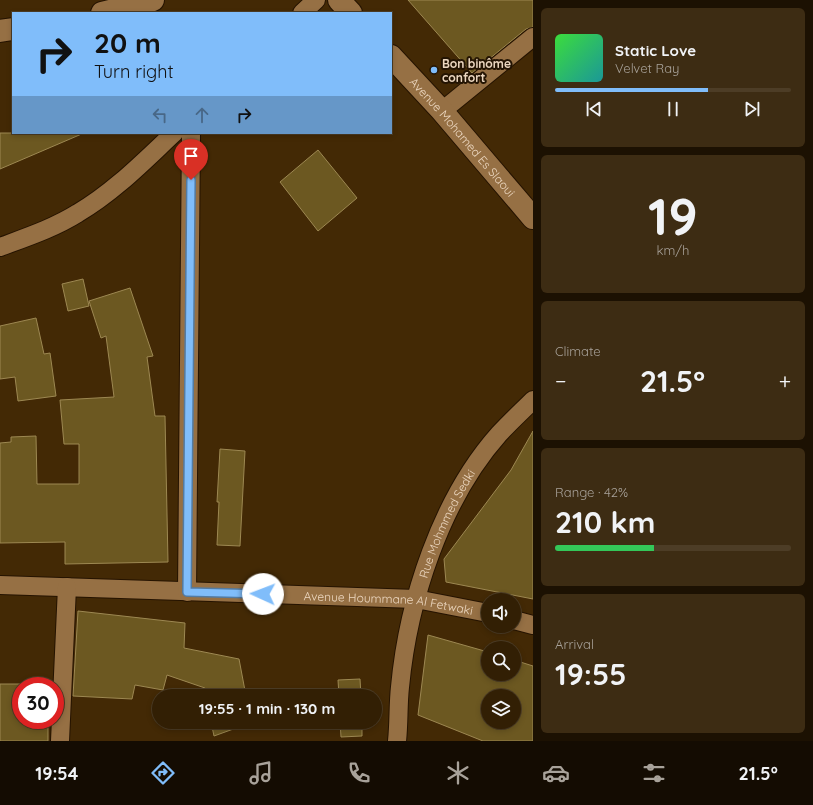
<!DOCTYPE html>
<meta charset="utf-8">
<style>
body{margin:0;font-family:Quicksand,sans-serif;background:#3d2c13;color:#f1f3f6;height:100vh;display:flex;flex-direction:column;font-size:15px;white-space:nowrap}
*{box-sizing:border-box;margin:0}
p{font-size:13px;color:#a8a29a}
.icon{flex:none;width:22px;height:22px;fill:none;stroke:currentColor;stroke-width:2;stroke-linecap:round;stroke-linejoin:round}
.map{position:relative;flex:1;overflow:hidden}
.details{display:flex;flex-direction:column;gap:8px;padding:8px;background:#1c1102;width:280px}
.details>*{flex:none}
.top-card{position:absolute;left:12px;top:12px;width:380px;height:122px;border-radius:0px;box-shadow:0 2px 6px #0003,0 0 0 1px #4d3d26;background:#80bdfa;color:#111;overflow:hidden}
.tools{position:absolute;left:481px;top:593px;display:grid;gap:8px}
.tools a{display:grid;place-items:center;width:40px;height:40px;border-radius:50%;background:#321f04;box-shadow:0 2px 6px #0003,0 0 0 1px #4d3d26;font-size:20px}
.speed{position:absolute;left:12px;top:677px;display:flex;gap:8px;font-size:20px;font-weight:700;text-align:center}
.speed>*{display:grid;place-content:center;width:52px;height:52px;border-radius:50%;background:#321f04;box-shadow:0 2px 6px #0003,0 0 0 1px #4d3d26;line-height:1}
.speed .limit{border:6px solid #d22;background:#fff;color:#111}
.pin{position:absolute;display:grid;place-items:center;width:34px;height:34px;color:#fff;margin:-41px -17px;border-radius:50% 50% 50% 0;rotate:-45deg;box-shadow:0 0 4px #0007}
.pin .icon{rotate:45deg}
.me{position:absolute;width:44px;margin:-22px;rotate:272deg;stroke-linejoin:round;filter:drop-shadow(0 0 3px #0008)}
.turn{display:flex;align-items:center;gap:14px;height:84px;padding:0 16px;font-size:18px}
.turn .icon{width:52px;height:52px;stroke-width:2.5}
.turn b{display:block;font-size:28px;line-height:34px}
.lanes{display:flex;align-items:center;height:38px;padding:0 16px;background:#0003;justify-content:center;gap:20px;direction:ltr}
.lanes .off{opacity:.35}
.big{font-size:30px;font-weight:700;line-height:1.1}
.details .card{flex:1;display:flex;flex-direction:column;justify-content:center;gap:6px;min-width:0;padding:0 14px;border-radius:6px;background:#3d2c13}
.details .dial{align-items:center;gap:0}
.dial b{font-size:52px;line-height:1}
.song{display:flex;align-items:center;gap:12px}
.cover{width:48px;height:48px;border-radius:6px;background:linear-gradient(135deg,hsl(120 70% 55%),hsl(180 70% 35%))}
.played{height:4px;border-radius:2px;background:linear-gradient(90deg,#80bdfa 65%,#4d3d26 65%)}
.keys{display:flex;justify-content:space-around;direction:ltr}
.heat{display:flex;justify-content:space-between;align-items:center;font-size:22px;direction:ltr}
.charge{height:6px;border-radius:3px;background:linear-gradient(90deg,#34c759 42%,#4d3d26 0)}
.trip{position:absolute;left:152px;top:689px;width:230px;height:40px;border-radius:20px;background:#321f04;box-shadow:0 2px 6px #0003,0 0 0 1px #4d3d26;font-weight:700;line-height:40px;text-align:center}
.tab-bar{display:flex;height:64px;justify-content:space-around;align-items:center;background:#140c02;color:#a8a29a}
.tab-bar .icon{width:28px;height:28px}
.tab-bar .on{color:#80bdfa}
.tab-bar b{font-size:18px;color:#f1f3f6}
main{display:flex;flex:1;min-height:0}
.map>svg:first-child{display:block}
</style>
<main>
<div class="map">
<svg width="533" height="741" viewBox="0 0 533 741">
<rect width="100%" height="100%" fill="#432905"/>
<path fill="#6c5821" stroke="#9d8852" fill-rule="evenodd" d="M408 0H533V27L526 29 472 73Z
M0 133H84L0 169Z
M318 150 357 198 318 231 280 182Z
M83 279 89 306 68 311 62 284Z
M130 288 153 356 147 357 155 416H165L168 562 65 564V542L0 543V443L11 442V437L36 436 37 484H79V444H64L60 400 114 397 106 336 101 338 89 301Z
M36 318 44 354 50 353 56 396 18 401 15 377 0 379V326Z
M533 431V599L446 582 444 559 511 470Z
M220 449 245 451 240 546 217 545 219 502H217Z
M78 611 185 623 184 648 239 659 246 696H207L205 688 167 675 163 690 135 685 132 699 73 696Z
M428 635 488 652V674H514V660L533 666V741H483L418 715ZM488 696H514V722H488Z
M360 679 361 696H339L338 680Z
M0 684H47V686H21V720H48V741H0Z
M211 722H250V723L214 736Z
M340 722H362V736L341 737Z"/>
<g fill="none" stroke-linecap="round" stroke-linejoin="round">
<g stroke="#251300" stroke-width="20">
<g id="minor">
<path d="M302 13 316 0"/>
<path d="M442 111 533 37"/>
<path d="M0 247C27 237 54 228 78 213 114 192 144 161 174 133"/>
<path id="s1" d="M0 585 416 599 488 613"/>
<path d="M187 592 191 133"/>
<path d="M514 620 533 625"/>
<path d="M60 741 67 587"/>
<path id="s2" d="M397 741C399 723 398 705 400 687 408 601 441 499 499 434 510 422 522 411 533 400"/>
</g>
</g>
<g stroke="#251300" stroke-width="24">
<g id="tertiary">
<path d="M339 0 351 13"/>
<path d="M102 13 153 0"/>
<path d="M0 31 13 29"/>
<path id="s3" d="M391 56 442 111 533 218"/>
</g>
</g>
<use href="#minor" stroke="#967044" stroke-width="18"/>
<use href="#tertiary" stroke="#967044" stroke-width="22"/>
</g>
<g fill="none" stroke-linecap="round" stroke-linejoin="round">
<g stroke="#537ba2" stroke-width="10">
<path id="route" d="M191 180 187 592 263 594"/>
</g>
<use href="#route" stroke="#80bdfa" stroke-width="7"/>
</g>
<circle fill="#80bdfa" stroke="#231403" stroke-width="1.5" cx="434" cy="70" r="4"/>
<g text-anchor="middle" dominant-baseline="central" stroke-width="4" stroke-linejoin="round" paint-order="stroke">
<g font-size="12" font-weight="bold" fill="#ecd7c0" stroke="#231403" text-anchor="start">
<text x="442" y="63">Bon binôme<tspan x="442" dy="14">confort</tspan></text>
</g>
<g font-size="12" fill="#ecd7c0" stroke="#231403">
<text stroke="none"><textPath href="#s3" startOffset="108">Avenue Mohamed Es Slaoui</textPath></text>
<text stroke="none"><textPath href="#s2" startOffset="225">Rue Mohmmed Sedki</textPath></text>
<text stroke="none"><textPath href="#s1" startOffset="389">Avenue Hoummane Al Fetwaki</textPath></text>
</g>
</g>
</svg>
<div class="tools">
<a><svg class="icon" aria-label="sound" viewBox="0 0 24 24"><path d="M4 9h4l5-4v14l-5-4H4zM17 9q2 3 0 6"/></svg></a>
<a><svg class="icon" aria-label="search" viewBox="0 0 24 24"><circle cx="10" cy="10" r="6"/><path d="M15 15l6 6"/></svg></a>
<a><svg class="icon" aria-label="layers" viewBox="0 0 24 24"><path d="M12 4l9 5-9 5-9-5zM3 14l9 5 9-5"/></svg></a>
</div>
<div class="speed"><div class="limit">30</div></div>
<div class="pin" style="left:191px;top:180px;background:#d93025"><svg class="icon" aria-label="arrive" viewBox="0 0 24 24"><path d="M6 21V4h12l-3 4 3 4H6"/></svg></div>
<svg class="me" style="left:263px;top:594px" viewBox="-20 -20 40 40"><circle r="19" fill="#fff"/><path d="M0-13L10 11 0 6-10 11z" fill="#80bdfa"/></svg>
<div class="trip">19:55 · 1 min · 130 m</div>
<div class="top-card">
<div class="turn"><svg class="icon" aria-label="right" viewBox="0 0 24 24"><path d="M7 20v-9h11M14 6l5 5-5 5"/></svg><div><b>20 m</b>Turn right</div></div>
<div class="lanes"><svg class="icon off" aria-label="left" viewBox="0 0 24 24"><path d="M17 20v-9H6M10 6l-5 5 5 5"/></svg><svg class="icon off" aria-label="ahead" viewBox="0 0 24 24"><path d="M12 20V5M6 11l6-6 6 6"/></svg><svg class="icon" aria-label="right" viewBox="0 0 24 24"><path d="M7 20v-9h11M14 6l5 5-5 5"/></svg></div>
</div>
</div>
<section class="details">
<div class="card">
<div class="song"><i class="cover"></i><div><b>Static Love</b><p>Velvet Ray</p></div></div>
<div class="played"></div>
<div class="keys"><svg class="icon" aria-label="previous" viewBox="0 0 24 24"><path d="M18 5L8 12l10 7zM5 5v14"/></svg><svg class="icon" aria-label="pause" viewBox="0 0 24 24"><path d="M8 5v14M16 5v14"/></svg><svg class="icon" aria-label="next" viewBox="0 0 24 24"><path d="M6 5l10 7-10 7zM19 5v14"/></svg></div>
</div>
<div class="card dial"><b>19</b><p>km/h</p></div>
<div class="card"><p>Climate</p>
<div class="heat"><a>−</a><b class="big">21.5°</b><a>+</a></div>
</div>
<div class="card"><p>Range · 42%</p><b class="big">210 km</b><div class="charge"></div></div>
<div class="card"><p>Arrival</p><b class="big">19:55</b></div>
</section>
</main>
<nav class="tab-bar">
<b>19:54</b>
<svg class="icon on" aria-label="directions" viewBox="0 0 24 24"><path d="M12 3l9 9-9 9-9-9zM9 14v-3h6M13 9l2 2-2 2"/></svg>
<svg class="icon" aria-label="music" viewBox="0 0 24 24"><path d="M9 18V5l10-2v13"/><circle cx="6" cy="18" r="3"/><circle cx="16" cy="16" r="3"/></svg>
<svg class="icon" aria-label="phone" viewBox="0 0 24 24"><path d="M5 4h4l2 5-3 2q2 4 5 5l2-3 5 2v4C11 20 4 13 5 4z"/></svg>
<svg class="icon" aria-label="climate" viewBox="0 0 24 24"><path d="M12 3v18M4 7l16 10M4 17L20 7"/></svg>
<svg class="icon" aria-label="car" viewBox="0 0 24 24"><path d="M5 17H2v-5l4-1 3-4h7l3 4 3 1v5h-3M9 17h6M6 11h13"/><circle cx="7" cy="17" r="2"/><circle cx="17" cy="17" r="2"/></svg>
<svg class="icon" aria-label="filters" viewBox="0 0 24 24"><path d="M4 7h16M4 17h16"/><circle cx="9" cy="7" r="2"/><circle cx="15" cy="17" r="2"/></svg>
<b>21.5°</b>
</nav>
